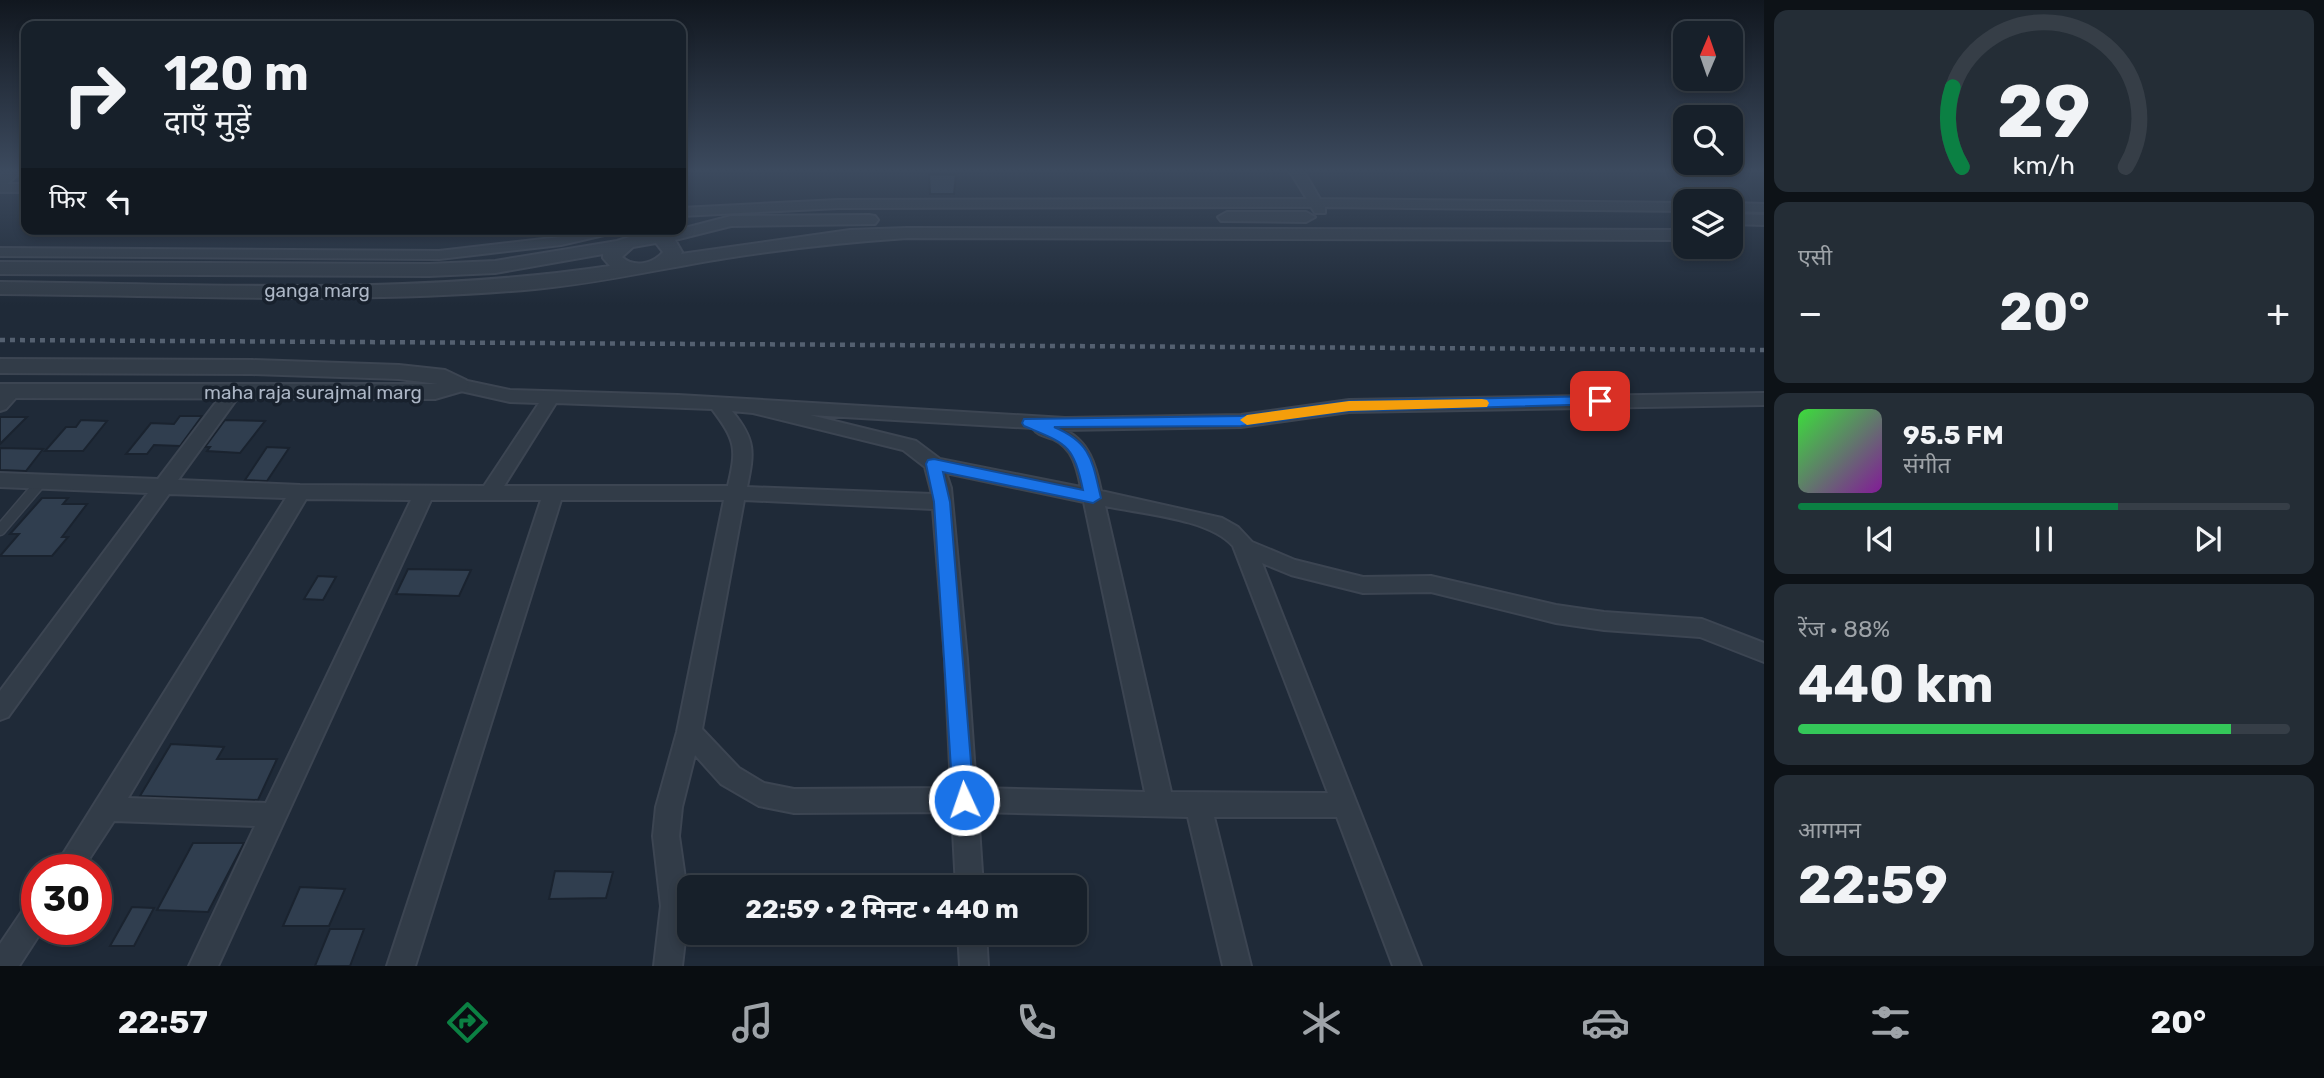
<!DOCTYPE html>
<html lang="hi">
<meta charset="utf-8">
<style>
body{margin:0;font-family:Rubik,"Noto Sans Devanagari",sans-serif;background:#242d36;color:#f1f3f6;height:100vh;display:flex;flex-direction:column;font-size:26px;white-space:nowrap}
*{box-sizing:border-box;margin:0}
p{font-size:23px;color:#9ea3a8}
.icon{flex:none;width:38px;height:38px;fill:none;stroke:currentColor;stroke-width:2;stroke-linecap:round;stroke-linejoin:round}
.map{position:relative;flex:1;overflow:hidden}
.panel{display:flex;flex-direction:column;gap:10px;padding:10px;background:#0d1217;width:560px}
.panel>*{flex:none}
.top-card{position:absolute;left:21px;top:21px;width:665px;height:214px;border-radius:14px;box-shadow:0 4px 10px #0003,0 0 0 2px #363e47;background:#17202a;color:#f1f3f6;overflow:hidden}
.needle{width:46px;rotate:2deg}
.tools{position:absolute;left:1673px;top:21px;display:grid;gap:14px}
.tools a{display:grid;place-items:center;width:70px;height:70px;border-radius:14px;background:#17202a;box-shadow:0 4px 10px #0003,0 0 0 2px #363e47;font-size:35px}
.speed{position:absolute;left:21px;top:854px;display:flex;gap:14px;font-size:35px;font-weight:700;text-align:center}
.speed>*{display:grid;place-content:center;width:91px;height:91px;border-radius:50%;background:#17202a;box-shadow:0 4px 10px #0003,0 0 0 2px #363e47;line-height:1}
.speed .limit{border:10px solid #d22;background:#fff;color:#111}
.pin{position:absolute;display:grid;place-items:center;width:60px;height:60px;color:#fff;margin:-30px;border-radius:14px;box-shadow:0 4px 10px #0006}
.me{position:absolute;width:77px;margin:-38px;rotate:357deg;stroke-linejoin:round;filter:drop-shadow(0 0 5px #0008)}
.turn{display:flex;align-items:center;gap:24px;height:147px;padding:0 28px;font-size:32px}
.turn .icon{width:91px;height:91px;stroke-width:2.5}
.turn b{display:block;font-size:49px;line-height:60px}
.then{display:flex;align-items:center;height:66px;padding:0 28px;background:#0003;gap:14px;font-size:26px}
.big{font-size:52px;font-weight:700;line-height:1.1}
.panel .tile{flex:1;display:flex;flex-direction:column;justify-content:center;gap:10px;min-width:0;padding:0 24px;border-radius:14px;background:#242d36}
.panel .dial{align-items:center;gap:0}
.dial svg{height:182px;overflow:visible;fill:none;stroke:#363e47;stroke-width:7;stroke-linecap:round;text-anchor:middle}
.dial text{fill:#f1f3f6;stroke:none}
.song{display:flex;align-items:center;gap:21px}
.cover{width:84px;height:84px;border-radius:10px;background:linear-gradient(135deg,hsl(120 70% 55%),hsl(290 70% 35%))}
.played{height:7px;border-radius:4px;background:linear-gradient(90deg,#0b8043 65%,#363e47 65%)}
.keys{display:flex;justify-content:space-around;direction:ltr}
.heat{display:flex;justify-content:space-between;align-items:center;font-size:38px;direction:ltr}
.charge{height:10px;border-radius:5px;background:linear-gradient(90deg,#34c759 88%,#363e47 0)}
.trip{position:absolute;left:677px;top:875px;width:410px;height:70px;border-radius:14px;background:#17202a;box-shadow:0 4px 10px #0003,0 0 0 2px #363e47;font-weight:700;line-height:70px;text-align:center}
.tabs{display:flex;height:112px;justify-content:space-around;align-items:center;background:#090d11;color:#9ea3a8}
.tabs .icon{width:49px;height:49px}
.tabs .current{color:#0b8043}
.tabs b{font-size:32px;color:#f1f3f6}
main{display:flex;flex:1;min-height:0}
.map>svg:first-child{display:block}
</style>
<main>
<div class="map">
<svg width="1764" height="966" viewBox="0 0 1764 966">
<rect width="100%" height="100%" fill="#1f2a38"/>
<path fill="#303e4f" stroke="#1a232f" stroke-width="2" d="M929 174 956 175 954 194H930Z
M180 416H202L180 446 154 445 147 454H126L151 423 174 424Z
M0 417H27L0 444Z
M81 420 107 421 83 451H45L66 427H76Z
M225 420 265 421 240 453 207 451 210 447H205Z
M267 447 289 448 267 481 245 480Z
M0 448 43 449 26 471 0 470Z
M42 498H68L63 504H87L62 537H68L52 556H0L19 534H10Z
M408 569 471 570 459 596 396 594Z
M318 576 336 577 323 600 304 599Z
M171 744 224 747 217 759H277L258 800 140 796Z
M193 843H244L208 912 157 910Z
M555 871 613 872 606 898 549 899Z
M300 887 345 889 329 926H283Z
M132 907 154 908 134 946H110Z
M330 929H364L350 966H315Z"/>
<g fill="none" stroke-linecap="round" stroke-linejoin="round">
<g stroke="#3c4552" stroke-width="13">
<path id="service" d="M0 530 41 482"/>
</g>
<g stroke="#3c4552" stroke-width="4">
<path id="minor" d="M8 170H23L7 184H26V192H0V176Z
M1289 170H1303L1320 199 1685 203V211L1325 207V213H1315L1311 207 838 208 681 216V208L838 200 1307 199Z
M1731 203 1764 204V212L1731 211Z
M593 229H619L617 232 561 245 439 259 0 256V248L439 251 561 237Z
M458 379 510 390 678 395 1065 418 1241 415 1349 400 1764 393V405L1349 412 1241 427 1064 430C1089 440 1096 467 1101 491L1222 518 1238 527 1252 542 1295 560 1363 577 1431 576 1556 605 1604 612 1702 619 1764 643V662L1700 637 1604 630 1556 623 1431 592 1363 593 1291 575 1262 563 1421 966H1393L1337 817H1214L1251 966H1223L1188 817 978 812 983 887H956L952 812 794 813 759 806 721 784 695 755 682 807 679 836 689 906 682 966H654L661 906 653 836 656 807 677 732 724 500H561L415 966H387L541 500H431L218 966H189L255 826 114 821 82 870H53L286 498 169 494 8 717 0 720V691L148 493 0 487V473L158 479 226 389 232 387 241 393 178 480 300 485 484 486 539 403 510 402 452 389 449 385ZM556 403 712 409C736 441 737 448 728 486H504ZM732 411 753 413 903 450 925 467 932 494 747 487C754 452 756 440 732 411ZM810 415 1033 428C1037 435 1045 436 1053 439 1073 448 1077 468 1081 487L940 459 916 441ZM946 473 1084 502 1145 792 976 788 967 659 951 488ZM306 499 411 500 266 803 128 798ZM744 500 933 509 945 659 951 788 794 789 764 783 739 768 702 729ZM1105 506C1141 514 1208 518 1233 546L1328 793 1171 792Z
M13 385 22 391 6 409 0 411V394L7 387Z
M37 900V929H43L19 966H0V944L27 904Z
M958 933H986L988 966H960Z"/>
</g>
<g stroke="#3c4552" stroke-width="4">
<path id="tertiary" d="M1227 212H1306L1315 217 1306 222 1221 221 1218 217Z
M1731 214 1764 215V225L1731 224Z
M869 215 875 216 878 220 875 224 731 226 675 240 682 252 681 254 850 230 907 228 1685 230V240L907 238C849 242 791 248 733 257 667 267 602 283 535 289 358 305 178 295 0 294V282C203 284 409 296 610 266L603 258V254L495 273 429 276 0 274V262L429 264 495 261 617 241 645 232 681 229 731 216ZM656 243 663 252C653 264 634 268 622 257L633 247Z
M0 359 252 360 399 365 445 370 466 380 469 385 466 390 435 399 0 398V384H438L399 379 252 374 0 373Z"/>
</g>
<use href="#service" stroke="#323c48" stroke-width="10"/>
<use href="#minor" fill="#323c48" fill-rule="evenodd"/>
<use href="#tertiary" fill="#323c48" fill-rule="evenodd"/>
<path stroke="#546070" stroke-width="4.5" stroke-dasharray="5 5" stroke-linecap="butt" d="M0 340 1764 350"/>
</g>
<linearGradient id="sky" x2="0" y2="1"><stop stop-color="#11171f"/><stop offset="0.56" stop-color="#3c4a5e"/><stop offset="1" stop-color="#3c4a5e" stop-opacity="0"/></linearGradient>
<rect width="1764" height="305" fill="url(#sky)"/>
<path fill="#1a73e8" stroke="#114b97" stroke-width="2" d="M1600 396 1607 401 1605 404 1349 411 1241 426 1054 427C1092 443 1092 461 1101 498L1093 503 943 472 950 502 974 800 971 807 964 810 956 807 953 800 934 502 926 464 928 460 934 459 1083 490C1073 443 1066 444 1024 426L1022 423 1024 419 1241 416 1349 401Z"/>
<path fill="#f59e0b" d="M1482 399 1487 400 1489 403 1487 407 1349 411 1247 425 1240 420 1247 415 1349 401Z"/>
<g text-anchor="middle" dominant-baseline="central" stroke-width="7" stroke-linejoin="round" paint-order="stroke">
<g font-size="19" fill="#acb6c5" stroke="#18212d">
<text x="317" y="290">ganga marg</text>
<text x="313" y="392">maha raja surajmal marg</text>
</g>
</g>
</svg>
<div class="tools">
<a><svg class="needle" viewBox="-14 -14 28 28"><path d="M0-13l5 13h-10z" fill="#e53935"/><path d="M0 13l5-13h-10z" fill="#9ea3a8"/></svg></a>
<a><svg class="icon" aria-label="search" viewBox="0 0 24 24"><circle cx="10" cy="10" r="6"/><path d="M15 15l6 6"/></svg></a>
<a><svg class="icon" aria-label="layers" viewBox="0 0 24 24"><path d="M12 4l9 5-9 5-9-5zM3 14l9 5 9-5"/></svg></a>
</div>
<div class="speed"><div class="limit">30</div></div>
<div class="pin" style="left:1600px;top:401px;background:#d93025"><svg class="icon" aria-label="arrive" viewBox="0 0 24 24"><path d="M6 21V4h12l-3 4 3 4H6"/></svg></div>
<svg class="me" style="left:964px;top:800px" viewBox="-20 -20 40 40"><circle r="17" fill="#1a73e8" stroke="#fff" stroke-width="3"/><path d="M0-11L8 9 0 5-8 9z" fill="#fff"/></svg>
<div class="trip">22:59 · 2 मिनट · 440 m</div>
<div class="top-card">
<div class="turn"><svg class="icon" aria-label="right" viewBox="0 0 24 24"><path d="M7 20v-9h11M14 6l5 5-5 5"/></svg><div><b>120 m</b>दाएँ मुड़ें</div></div>
<div class="then">फिर<svg class="icon" aria-label="left" viewBox="0 0 24 24"><path d="M17 20v-9H6M10 6l-5 5 5 5"/></svg></div>
</div>
</div>
<section class="panel">
<div class="tile dial"><svg viewBox="0 0 100 80">
<path d="M14 69A42 42 0 1 1 86 69"/>
<path d="M14 69A42 42 0 0 1 10 34" stroke="#0b8043"/>
<text x="50" y="56" font-size="32" font-weight="700">29</text>
<text x="50" y="72" font-size="11">km/h</text>
</svg></div>
<div class="tile"><p>एसी</p>
<div class="heat"><a>−</a><b class="big">20°</b><a>+</a></div>
</div>
<div class="tile">
<div class="song"><i class="cover"></i><div><b>95.5 FM</b><p>संगीत</p></div></div>
<div class="played"></div>
<div class="keys"><svg class="icon" aria-label="previous" viewBox="0 0 24 24"><path d="M18 5L8 12l10 7zM5 5v14"/></svg><svg class="icon" aria-label="pause" viewBox="0 0 24 24"><path d="M8 5v14M16 5v14"/></svg><svg class="icon" aria-label="next" viewBox="0 0 24 24"><path d="M6 5l10 7-10 7zM19 5v14"/></svg></div>
</div>
<div class="tile"><p>रेंज · 88%</p><b class="big">440 km</b><div class="charge"></div></div>
<div class="tile"><p>आगमन</p><b class="big">22:59</b></div>
</section>
</main>
<nav class="tabs">
<b>22:57</b>
<svg class="icon current" aria-label="directions" viewBox="0 0 24 24"><path d="M12 3l9 9-9 9-9-9zM9 14v-3h6M13 9l2 2-2 2"/></svg>
<svg class="icon" aria-label="music" viewBox="0 0 24 24"><path d="M9 18V5l10-2v13"/><circle cx="6" cy="18" r="3"/><circle cx="16" cy="16" r="3"/></svg>
<svg class="icon" aria-label="phone" viewBox="0 0 24 24"><path d="M5 4h4l2 5-3 2q2 4 5 5l2-3 5 2v4C11 20 4 13 5 4z"/></svg>
<svg class="icon" aria-label="climate" viewBox="0 0 24 24"><path d="M12 3v18M4 7l16 10M4 17L20 7"/></svg>
<svg class="icon" aria-label="car" viewBox="0 0 24 24"><path d="M5 17H2v-5l4-1 3-4h7l3 4 3 1v5h-3M9 17h6M6 11h13"/><circle cx="7" cy="17" r="2"/><circle cx="17" cy="17" r="2"/></svg>
<svg class="icon" aria-label="filters" viewBox="0 0 24 24"><path d="M4 7h16M4 17h16"/><circle cx="9" cy="7" r="2"/><circle cx="15" cy="17" r="2"/></svg>
<b>20°</b>
</nav>
